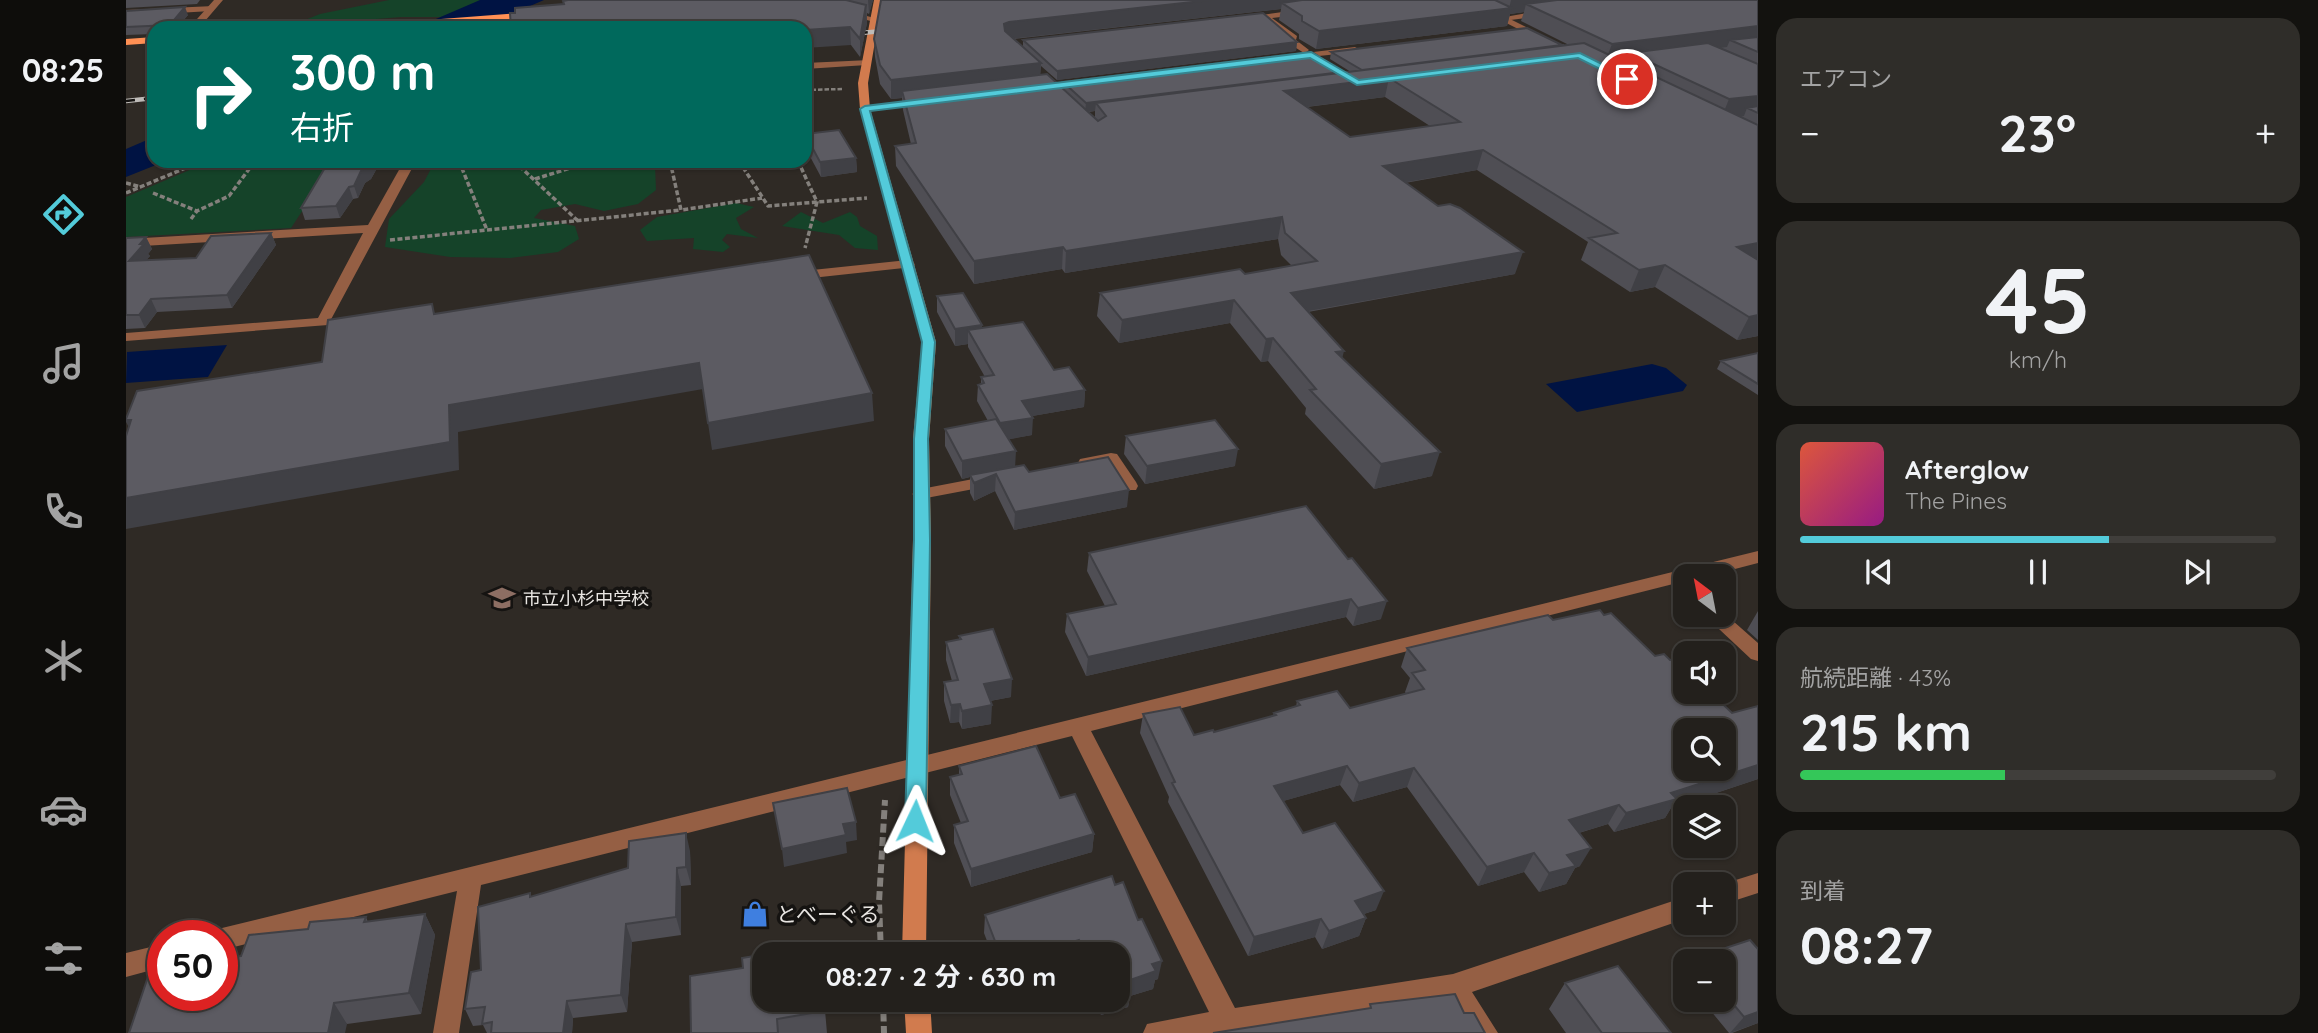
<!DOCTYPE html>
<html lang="ja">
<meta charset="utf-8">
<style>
body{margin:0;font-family:Quicksand,"Noto Sans JP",sans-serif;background:#2f2d29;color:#f1f3f6;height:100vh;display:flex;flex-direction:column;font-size:26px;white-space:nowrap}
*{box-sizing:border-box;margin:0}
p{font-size:23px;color:#a3a3a3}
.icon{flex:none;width:38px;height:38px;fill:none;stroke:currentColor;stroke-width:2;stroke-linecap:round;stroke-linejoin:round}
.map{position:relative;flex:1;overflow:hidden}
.drawer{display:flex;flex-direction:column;gap:18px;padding:18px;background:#13120f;width:560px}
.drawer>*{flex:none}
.guide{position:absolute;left:21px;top:21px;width:665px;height:147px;border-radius:21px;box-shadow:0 2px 5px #0004,0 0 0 2px #403e3b;background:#00695c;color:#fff;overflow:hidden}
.needle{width:46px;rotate:328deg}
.controls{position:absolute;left:1547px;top:564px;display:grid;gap:14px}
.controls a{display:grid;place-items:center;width:63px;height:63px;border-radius:14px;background:#23201c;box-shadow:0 2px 5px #0004,0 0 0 2px #403e3b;font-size:35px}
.speed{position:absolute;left:21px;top:920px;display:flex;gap:14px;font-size:35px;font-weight:700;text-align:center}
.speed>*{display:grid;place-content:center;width:91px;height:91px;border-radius:50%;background:#23201c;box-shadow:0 2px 5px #0004,0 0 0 2px #403e3b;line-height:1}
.speed .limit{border:10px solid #d22;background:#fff;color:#111}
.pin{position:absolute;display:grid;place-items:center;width:60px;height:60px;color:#fff;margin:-30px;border:4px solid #fff;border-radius:50%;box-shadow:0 2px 7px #0007}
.me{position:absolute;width:77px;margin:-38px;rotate:2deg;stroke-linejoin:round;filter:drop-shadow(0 0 5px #0008)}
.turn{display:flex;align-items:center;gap:24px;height:147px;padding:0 28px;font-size:32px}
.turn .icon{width:91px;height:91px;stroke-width:2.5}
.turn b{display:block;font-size:49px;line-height:60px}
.big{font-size:52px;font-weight:700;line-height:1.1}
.drawer .card{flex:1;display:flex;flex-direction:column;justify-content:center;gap:10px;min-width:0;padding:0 24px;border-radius:21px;background:#2f2d29}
.drawer .dial{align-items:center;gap:0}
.dial b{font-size:91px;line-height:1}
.song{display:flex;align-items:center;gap:21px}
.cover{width:84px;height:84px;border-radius:10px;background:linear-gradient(135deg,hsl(10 70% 55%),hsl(310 70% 35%))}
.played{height:7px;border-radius:4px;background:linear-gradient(90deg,#53cbda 65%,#403e3b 65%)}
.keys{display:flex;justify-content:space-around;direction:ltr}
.heat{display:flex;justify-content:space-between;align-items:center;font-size:38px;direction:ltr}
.charge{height:10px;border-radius:5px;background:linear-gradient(90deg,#34c759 43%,#403e3b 0)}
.trip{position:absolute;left:626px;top:942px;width:378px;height:70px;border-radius:21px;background:#23201c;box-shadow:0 2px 5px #0004,0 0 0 2px #403e3b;font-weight:700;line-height:70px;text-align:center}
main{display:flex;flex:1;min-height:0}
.tabs{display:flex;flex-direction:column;width:126px;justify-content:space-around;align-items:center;background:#0e0d0b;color:#a3a3a3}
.tabs .icon{width:49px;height:49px}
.tabs .active{color:#53cbda}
.tabs b{font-size:32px;color:#f1f3f6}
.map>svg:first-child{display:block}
</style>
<main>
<nav class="tabs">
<b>08:25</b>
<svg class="icon active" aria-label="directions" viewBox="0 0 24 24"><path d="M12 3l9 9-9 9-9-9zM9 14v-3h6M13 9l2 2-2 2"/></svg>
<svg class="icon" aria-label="music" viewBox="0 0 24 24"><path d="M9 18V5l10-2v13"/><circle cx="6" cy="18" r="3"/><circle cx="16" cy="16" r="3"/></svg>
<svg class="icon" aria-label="phone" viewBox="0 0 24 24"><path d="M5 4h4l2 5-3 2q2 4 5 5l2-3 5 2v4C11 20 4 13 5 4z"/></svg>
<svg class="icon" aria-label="climate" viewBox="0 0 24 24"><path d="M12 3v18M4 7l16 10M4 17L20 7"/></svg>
<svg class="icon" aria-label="car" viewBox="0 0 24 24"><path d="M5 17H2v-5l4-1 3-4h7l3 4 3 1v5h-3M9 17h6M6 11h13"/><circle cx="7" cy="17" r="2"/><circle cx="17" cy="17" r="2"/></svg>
<svg class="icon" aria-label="filters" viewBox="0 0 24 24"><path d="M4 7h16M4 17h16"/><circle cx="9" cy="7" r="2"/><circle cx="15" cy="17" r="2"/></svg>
</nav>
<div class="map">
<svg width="1632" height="1033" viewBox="0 0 1632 1033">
<rect width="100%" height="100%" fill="#2f2a25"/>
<path fill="#154329" d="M263 0H361L315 17H275L164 26 194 14Z
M85 161H209L165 228 0 237V197Z
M309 161H510L508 163 529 165 530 190 512 204 478 211 449 204 415 210 408 218 449 226 453 239 432 252 384 258 324 257 259 247 263 219 298 182Z
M610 203 628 207 610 218 615 229 632 238 601 234 596 240 604 247 597 252 567 249 568 238 521 241 514 230 531 217Z
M675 212 697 223 724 212 731 217 734 226 751 236 752 250 729 248 713 235 656 226Z"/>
<path fill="#001343" d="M354 0H418L353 28H289Z
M28 137V161H40L0 177V149Z
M101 345 82 377 0 383 1 352Z
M1526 364 1540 368 1561 385 1557 391 1451 412 1420 384Z"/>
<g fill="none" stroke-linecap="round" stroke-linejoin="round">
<path stroke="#84807c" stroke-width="2.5" stroke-dasharray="4.5 2" stroke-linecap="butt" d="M679 90 717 89
M388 161 390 163
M613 161 614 163
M72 163 77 161
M127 163 129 161
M468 163 486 161"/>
<path stroke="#84807c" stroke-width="3.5" stroke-dasharray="5 2.5" stroke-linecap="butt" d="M333 161 361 230
M388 161 452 221
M544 161 555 210 636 198
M613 161 642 206 741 198
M672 161 691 202 679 248
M409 179 454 165 482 161
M0 183 15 187
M0 193 76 161
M27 193 71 211
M65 219 71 211 103 196 129 161
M264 240 555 210"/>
<path stroke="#84807c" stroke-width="6" stroke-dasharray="9 4.5" stroke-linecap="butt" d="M755 954 753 902 759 800
M757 999 758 1033"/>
<path fill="#955f44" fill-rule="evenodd" d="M782 260 789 264 787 267 667 280 660 276 667 272Z
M985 453 991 454 1010 482 1012 486 1010 490H998L981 464 960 468 952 463 954 459Z
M868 475 874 476 876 480 874 484 795 499 786 494 795 489Z"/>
<path fill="#955f44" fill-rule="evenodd" d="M668 0H682L752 19 748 22Z
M88 6 89 8 85 11 0 16V10Z
M1178 9 1181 10V14L1146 18 1171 36 1170 40 1183 50 1179 53 1229 47 1234 50 1232 52 1163 59V55L1178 53 1159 41 1160 37 1136 19 1119 21 1115 18Z
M1419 10 1423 13 1422 15 1377 21 1373 18Z
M744 60V64L741 65 679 69V63Z
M798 99 802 100V104L739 112 734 109 739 106Z
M278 161H290L202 325 0 341V333L192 318 237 233 0 247V239L242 225Z
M1632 551V563L1582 576H1559V581L965 731 1109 1008 1327 974 1559 897V919L1346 992 1372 1033H1344L1321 999 1109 1033H1017L1021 1024 1083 1012 946 736 355 885 333 1033H307L331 891 96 950V936H85L87 931 96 928Z
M1598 613 1632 643V661L1625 659 1577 614Z
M1632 873V893L1598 904 1597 884Z
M37 944V967L0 977V953Z"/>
<path fill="#955f44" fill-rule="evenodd" d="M88 0H97L73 28H63Z
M1335 0H1346L1424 39 1416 41Z"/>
<path fill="#d17b4e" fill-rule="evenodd" d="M748 0H756L742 83 744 109 810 342 803 439 805 540 800 954H776L787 540V439L796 342 734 109 732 83Z
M778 999H804L806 1033H780Z"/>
<path fill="#ff9054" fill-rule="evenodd" d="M407 12 411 15 410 17 272 28H231L236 25Z
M28 37V43L0 45V39Z"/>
<g stroke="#bebbb8" stroke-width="4.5">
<path id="rail" d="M679 38 768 30
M0 101 28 98"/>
</g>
<use href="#rail" stroke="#151311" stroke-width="2.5" stroke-dasharray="9" stroke-linecap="butt"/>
</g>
<path fill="#4f4e54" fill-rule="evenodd" d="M0 0H74L71 4 0 8Z
M442 0H747L743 14 741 13V23L734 57 725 45 438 4 437 1Z
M755 0H1632V336L1611 340 1529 287 1504 292 1455 260 1462 242 1351 170 1279 183 1389 274 1182 312 1306 476 1248 489 1179 414 1180 408 1142 361 1135 362 1104 323 993 343 971 316 974 293 1119 274 1166 266 1155 255 1152 239 939 273 936 269 848 284 770 166 769 146 785 144 777 110 776 98 765 99 754 84 749 57 748 39ZM1155 9 1153 20 1173 34V39L1190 49 1381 26 1384 14 1398 12 1395 21 1443 45 1205 52 1204 59 1225 72 937 82V88L914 75 915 66 931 80 1170 51 1171 42 897 40V47L888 39ZM1259 97 1304 126 1224 137 1181 107ZM969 111V117L963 112Z
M0 11 62 15 51 28H28V34L0 35Z
M679 134 730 158 731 172 695 177 680 149Z
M203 161H255L245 179 239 183 232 198 227 199 214 218 179 220 175 208Z
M145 233 150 245 106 308 31 312 19 328 0 329V238L20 237 26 249 22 254 24 256 20 260 70 258Z
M811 296 856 325V328L928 370 959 390 958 407 906 416V435L883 439 889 467 1001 507 888 530 869 491 848 501 844 493V477L836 479 819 446V429L862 421 851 401 852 385 855 384V377H859L842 347V344L829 346 811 312Z
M1632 353V395L1591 369 1595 361Z
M1000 436 1109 466 1019 484 998 454Z
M1180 506 1255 619 1227 626 1220 617 960 676 939 632 941 614 979 606 961 571 963 553Z
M1632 611V640L1621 630Z
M1478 615 1529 656 1606 713 1632 706V779L1545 808 1539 818 1488 832 1482 824 1453 833 1454 866 1449 868 1440 884 1413 892 1398 872 1352 886 1281 787 1227 802 1214 785 1157 801 1177 833 1250 910 1238 914 1240 918 1233 936 1196 949 1189 937 1122 956 1042 802 1043 797 1014 733 1017 714 1068 735 1088 732 1147 716 1148 713 1170 707 1171 701 1224 708 1280 694 1279 692 1284 678 1275 667 1281 648 1427 620Z
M833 636 885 697 864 701 865 724 836 729 833 722 824 723 818 701V682L826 681 820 660V642L833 639Z
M833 766 934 798 968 834 966 852 845 887 828 843V825L835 823 824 795V777L833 775Z
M564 851 565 885 555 886V935L506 942 501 1012 447 1018 446 1033H361L357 1025 347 1026 339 1009 355 970 404 893 405 897Z
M986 876 1032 979 1029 980 1027 989 1004 996 1002 1007 975 1015 968 999H992V954H866L858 933 859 915Z
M299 914 309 935 295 1014 221 1024 115 956 182 929 240 917 242 922Z
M1632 949V1023L1606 1033H1603L1575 999H1598V961H1567L1569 958Z
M1559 971V980L1555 976Z
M1439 983 1545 1033H1440L1423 1009Z
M639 999H698L701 1033H565Z"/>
<path fill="#404045" d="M742 0H747L743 14Z
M1085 0H1236L1156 3 1155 9 883 39 878 41V24L883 22Z
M1385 0H1487L1400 4 1398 12 1384 14 1381 26 1190 49 1193 31 1383 9Z
M740 5 741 23 734 57V39Z
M59 7 62 15 51 28H45L44 25Z
M1632 26V43L1604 40 1601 47 1515 58 1504 53 1502 60 1479 62 1486 44Z
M724 27 725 45 679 48V30Z
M1171 42 1170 51 931 80V71Z
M915 63 914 82 776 91V98L765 99V80Z
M1216 72 1215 80 970 103 969 111 959 112 960 103Z
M1263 78 1259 97 1155 110 1158 91Z
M1632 96V113L1621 108 1618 116 1595 119 1603 99Z
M1357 150 1351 170 1252 187 1257 166Z
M730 158 731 172 695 177 694 162Z
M245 161H255L245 179 239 183 232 198 228 186 235 171Z
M223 187 227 199 214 218 210 206Z
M1156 217 1152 239 939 273 940 251Z
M145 233 150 245 106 308 101 295Z
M20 237 26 249 22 254 24 256 9 274 3 261 14 244Z
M1632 243V264L1611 247Z
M937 247 936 269 848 284V261Z
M1397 252 1389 274 1160 315 1165 293Z
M1539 265 1529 287 1504 292 1513 270Z
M25 299 31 312 19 328 13 315Z
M1108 300 1104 323 993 343 996 320Z
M1632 315V336L1611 340 1623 317Z
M856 325V342L842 330V344L829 346V329Z
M1147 338 1142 361 1135 362 1140 339Z
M1218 351 1212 375 1210 352Z
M573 363 577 389 332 432 333 470 0 529V498L323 405Z
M959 390 958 407 895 418 896 401Z
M746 393 748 421 586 450 582 423Z
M907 418 906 435 874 441V423Z
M0 420H5L14 448 0 422Z
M1112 449 1109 466 1019 484 1021 466Z
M890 451 889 468 844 475V477L836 479V461Z
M1314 452 1306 476 1248 489 1255 464Z
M870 474 869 491 848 501V483Z
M1003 490 1001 507 888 530 889 512Z
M1225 599 1220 617 960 676 962 657Z
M1261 601 1255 619 1227 626 1232 608Z
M886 679 885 697 858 702V684Z
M834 704 833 722 824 723 825 705Z
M866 705 865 724 836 729V711Z
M1632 765V779L1545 808 1539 818 1488 832 1500 813 1545 793Z
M1221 766 1214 785 1143 805 1148 786Z
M1288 768 1281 787 1227 802 1233 783Z
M1493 805 1482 824 1432 839 1443 820Z
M730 822 731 840 720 842 721 853 658 867 656 849 717 824Z
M560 833 564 851 565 885 560 867Z
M968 834 966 852 845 887V869Z
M1465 848 1454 866 1449 868 1440 884 1413 892 1423 873 1441 855Z
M1408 853 1398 872 1352 886 1361 867Z
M551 868 555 886V935L550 917Z
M1258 891 1250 910 1222 919 1229 901Z
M299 914 309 935 295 1014 283 993Z
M1240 918 1233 936 1196 949 1203 931Z
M1195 919 1189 937 1122 956 1128 937Z
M500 924 506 942 501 1012 495 995Z
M953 940 951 954H907Z
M1036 961 1032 979 1029 980 1027 989 1004 996 1002 1007 975 1015 977 999H992V993L1001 981 1026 964Z
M441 1001 447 1018 446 1033H437Z
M208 1003 221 1024 219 1033H202Z
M1632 1012V1023L1604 1033 1618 1017Z"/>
<path fill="#5c5b62" stroke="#404045" stroke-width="2" fill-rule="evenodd" d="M442 0H720L740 5 734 39 724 27 679 30V28H385L384 13H389V8L438 4 437 1Z
M755 0H1085L883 22 878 24 879 31 915 63 765 80 754 65 748 39Z
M1176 0H1369L1386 8 1193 31 1176 21V16L1156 3Z
M1431 0H1632V26L1486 44 1400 4Z
M59 7 44 25 0 27V11Z
M1137 13 1171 42 931 71 897 40Z
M1401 28 1436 45 1236 70 1205 52Z
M1632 37V52L1604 40Z
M1458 43 1632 125V243L1611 247 1632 260V315L1623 317 1539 265 1513 270 1463 238 1491 233 1357 150 1257 166 1312 206 1324 204 1334 208 1397 252 1165 293 1218 351 1210 352 1314 452 1255 464 1184 390 1190 389 1147 338 1140 339 1108 300 996 320 974 293 1114 269 1119 274 1191 261 1159 233 1156 217 940 251 937 247 848 261 769 146 790 143 776 91 921 74 972 121 980 116 970 103ZM1263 78 1334 122 1224 137 1158 91Z
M1582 43 1632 64V96L1603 99 1504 53Z
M1186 52 1216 72 960 103 937 82Z
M1632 106V113L1621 108Z
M713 130 730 158 694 162 679 134Z
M203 161H245L241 167 235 171 228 186 223 187 210 206 175 208Z
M145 233 101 295 25 299 13 315H0V238L20 237 14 244H18L3 261 70 258 85 236Z
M683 255 746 393 582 423 573 363 323 405 324 442 0 498V436L5 420H0V419L11 391 196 362 202 320 306 304 308 314Z
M837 293 856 325 829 329 811 296Z
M897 322 928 370 943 367 959 390 896 401 907 418 874 423 852 385 858 383 855 377 868 375 842 330Z
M1632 353V384L1595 361Z
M870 419 890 451 836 461 819 429Z
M1089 420 1112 449 1021 466 1000 436Z
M982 457 1003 490 889 512 870 474 848 483 844 475 898 465 903 472Z
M1180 506 1222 559 1226 558 1261 601 1232 608 1225 599 962 657 941 614 990 604 963 553Z
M1474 610 1478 615 1485 613 1529 656 1538 654 1544 660 1549 659 1559 669V691H1583L1606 713 1632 706V765L1545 793 1551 799 1500 813 1493 805 1443 820 1465 848 1441 855 1450 866 1423 873 1408 853 1361 867 1288 768 1233 783 1221 766 1148 786 1177 833 1209 823 1258 891 1229 901 1240 918 1203 931 1195 919 1128 937 1046 783 1049 782 1017 714 1054 707 1068 735 1087 730 1088 732 1150 715 1148 713 1174 705 1171 701 1211 691 1224 708 1298 689 1286 673 1299 670 1281 648 1422 615 1427 620ZM1559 730H1598V768H1559Z
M867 629 886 679 858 684 866 705 836 711 834 704 825 705 818 682 832 680 820 642 835 639 833 636Z
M910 746 934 798 949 794 968 834 845 869 828 825 842 821 824 777 836 774 833 766Z
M721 788 730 822 717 824 720 835 656 849 647 803Z
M560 833V867L551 868 550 917 500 924 495 995 441 1001 437 1033H365L366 1022 356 1024 359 1007 339 1009 345 972 355 970 352 907 404 893V897L502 868 503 841Z
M986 876 989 885 997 882 1012 920 1016 919 1036 961 1026 964 1030 971 1001 981 1005 989 992 993V954H959L953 940 907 954H874L859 915Z
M299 914 283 993 208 1003 202 1033H3L25 968 37 966V996H96V958L115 956 123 935 182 929 184 922 240 917 238 922Z
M1624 940 1632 949V1012L1618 1017 1598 993V961H1571L1569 958Z
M639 954V999H697L698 1011 651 1019 652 1033H565L564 976 617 968 616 958Z
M1492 966 1545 1033H1476L1439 983Z
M1329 994 1338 1013H1348L1359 1033H1087L1245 1008 1244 1004Z"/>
<path fill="#53cbda" stroke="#36848e" stroke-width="2" d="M1185 52 1233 80 1454 53 1506 79 1498 81 1452 58 1231 85 1184 58 744 111 809 342 802 439 804 540 800 821 797 827 789 830 782 827 779 821 788 540V439L796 342 734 109 739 106Z"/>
<defs>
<g id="school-bare" transform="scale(2.1)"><path d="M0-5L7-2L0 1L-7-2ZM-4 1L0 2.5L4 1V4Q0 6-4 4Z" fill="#8d6e63" stroke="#151311" stroke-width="2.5" paint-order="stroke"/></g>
<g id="shop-bare" transform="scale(2.1)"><path d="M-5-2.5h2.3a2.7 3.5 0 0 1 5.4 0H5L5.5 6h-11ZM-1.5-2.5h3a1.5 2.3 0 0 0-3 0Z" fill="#3f7fe0" stroke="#151311" stroke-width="2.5" paint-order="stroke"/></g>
</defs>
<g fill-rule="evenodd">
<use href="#school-bare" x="376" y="598"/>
<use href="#shop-bare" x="629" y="914"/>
</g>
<g text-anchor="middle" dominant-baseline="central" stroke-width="7" stroke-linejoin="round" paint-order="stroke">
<g font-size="18" fill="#e9e6e3" stroke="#151311" text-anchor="start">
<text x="397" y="598">市立小杉中学校</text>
</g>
<g font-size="21" fill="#e9e6e3" stroke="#151311" text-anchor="start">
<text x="650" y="914">とべーぐる</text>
</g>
</g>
</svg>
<div class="controls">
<a><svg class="needle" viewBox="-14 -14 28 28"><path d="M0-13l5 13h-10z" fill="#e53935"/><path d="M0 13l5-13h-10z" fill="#a3a3a3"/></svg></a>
<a><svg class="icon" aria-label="sound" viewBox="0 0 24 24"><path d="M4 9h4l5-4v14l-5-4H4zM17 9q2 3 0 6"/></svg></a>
<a><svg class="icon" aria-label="search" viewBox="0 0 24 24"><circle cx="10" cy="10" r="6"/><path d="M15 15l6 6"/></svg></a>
<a><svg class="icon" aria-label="layers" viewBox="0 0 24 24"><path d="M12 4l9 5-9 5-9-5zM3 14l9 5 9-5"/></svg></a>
<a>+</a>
<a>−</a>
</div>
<div class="speed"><div class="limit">50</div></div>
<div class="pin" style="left:1501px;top:79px;background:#d93025"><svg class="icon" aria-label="arrive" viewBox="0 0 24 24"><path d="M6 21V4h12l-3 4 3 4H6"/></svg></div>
<svg class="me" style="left:789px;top:821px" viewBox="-20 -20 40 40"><path d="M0-17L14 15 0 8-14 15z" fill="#53cbda" stroke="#fff" stroke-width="4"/></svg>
<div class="trip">08:27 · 2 分 · 630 m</div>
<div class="guide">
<div class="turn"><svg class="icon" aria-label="right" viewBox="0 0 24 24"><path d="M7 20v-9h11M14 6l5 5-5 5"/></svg><div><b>300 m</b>右折</div></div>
</div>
</div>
<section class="drawer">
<div class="card"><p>エアコン</p>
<div class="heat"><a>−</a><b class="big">23°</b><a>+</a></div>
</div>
<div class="card dial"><b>45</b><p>km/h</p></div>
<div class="card">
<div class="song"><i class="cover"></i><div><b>Afterglow</b><p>The Pines</p></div></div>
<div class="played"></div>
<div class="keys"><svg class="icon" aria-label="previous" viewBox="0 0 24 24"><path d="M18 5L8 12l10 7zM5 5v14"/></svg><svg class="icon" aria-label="pause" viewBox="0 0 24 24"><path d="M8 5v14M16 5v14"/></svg><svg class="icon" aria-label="next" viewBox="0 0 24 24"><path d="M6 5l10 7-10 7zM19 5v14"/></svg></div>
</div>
<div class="card"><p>航続距離 · 43%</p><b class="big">215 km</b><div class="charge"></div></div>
<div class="card"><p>到着</p><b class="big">08:27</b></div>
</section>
</main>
